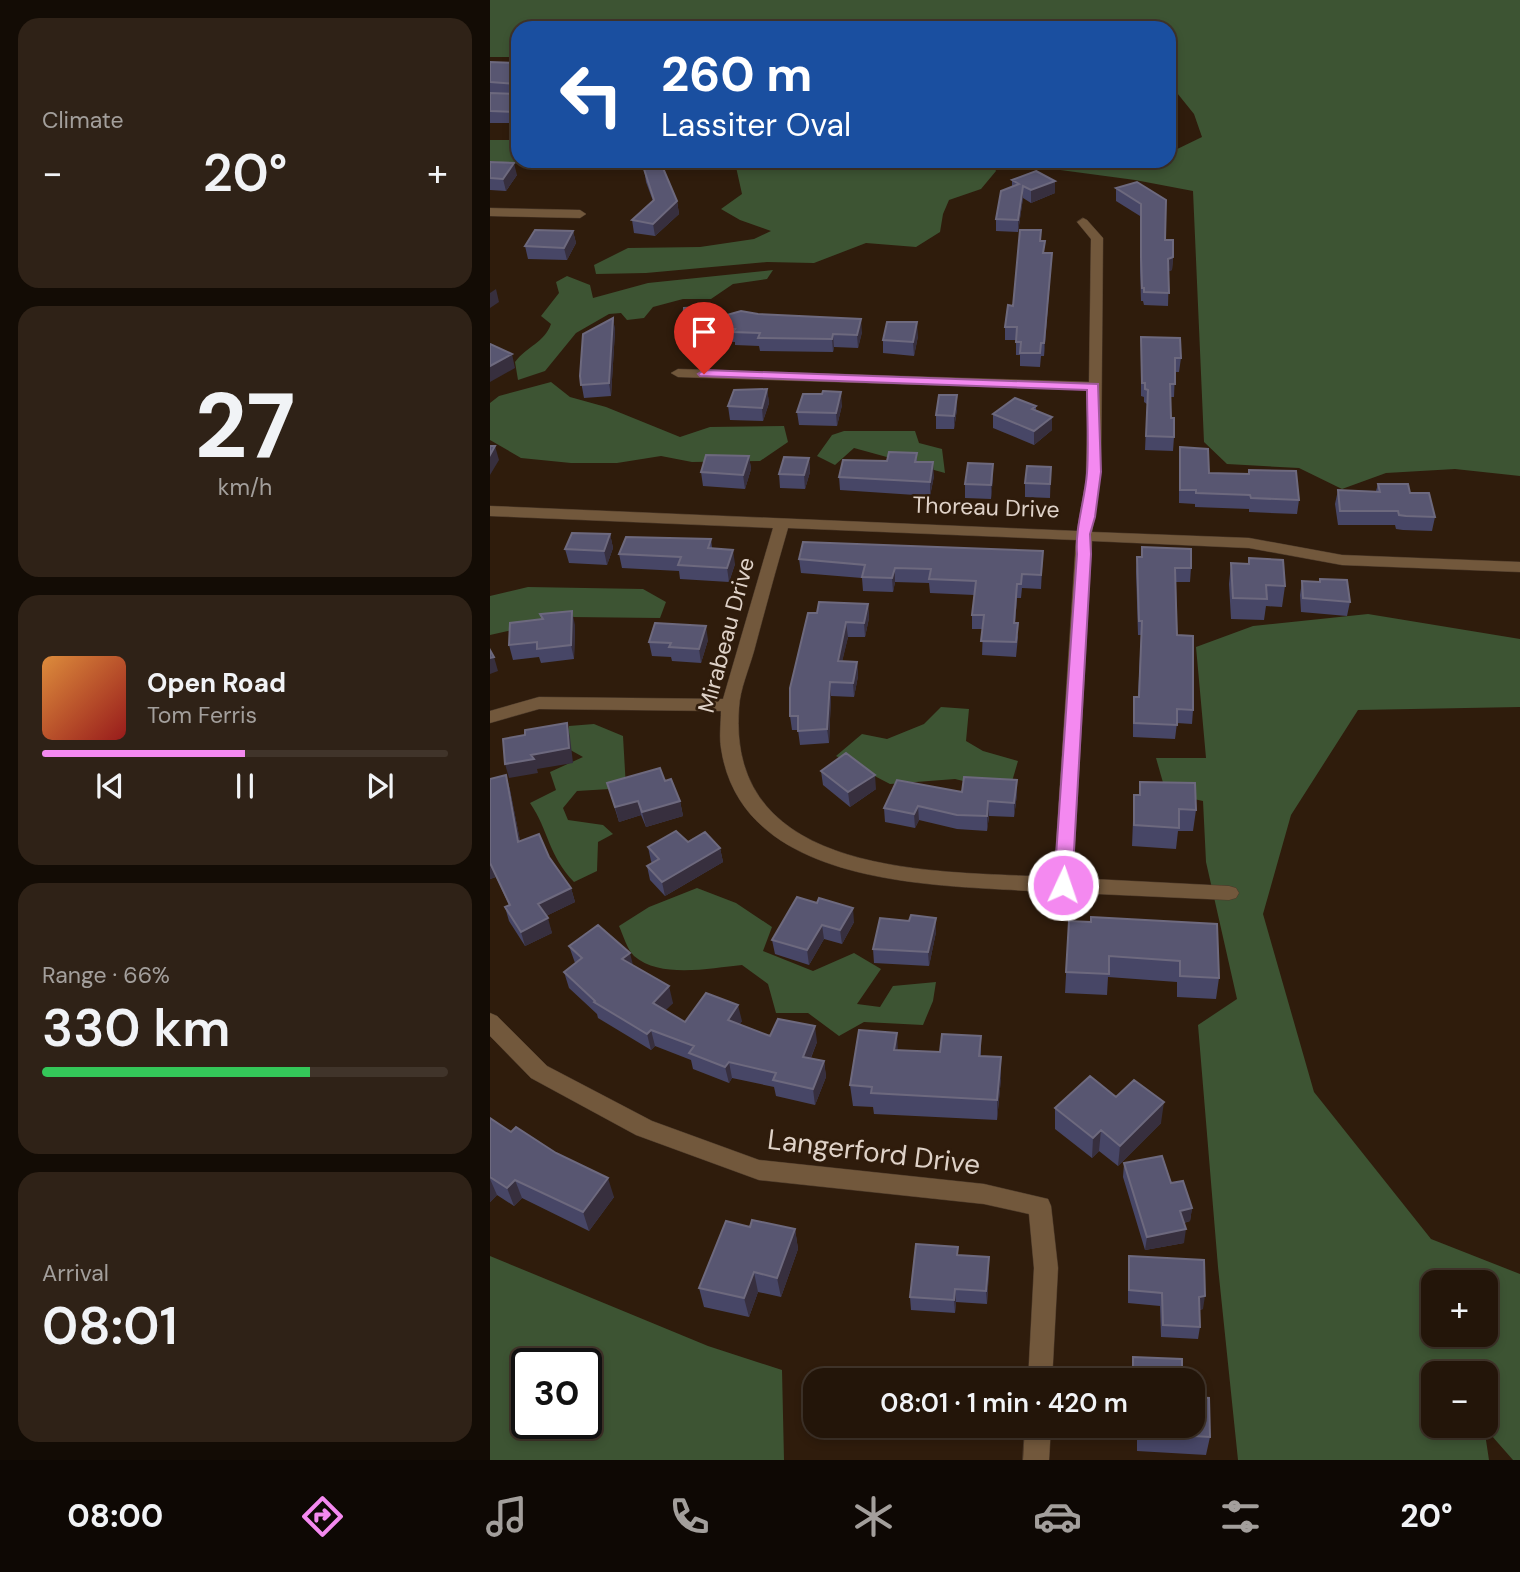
<!DOCTYPE html>
<meta charset="utf-8">
<style>
body{margin:0;font-family:"DM Sans",sans-serif;background:#2f2217;color:#f1f3f6;height:100vh;display:flex;flex-direction:column;font-size:26px;white-space:nowrap}
*{box-sizing:border-box;margin:0}
p{font-size:23px;color:#a39f9c}
.icon{flex:none;width:38px;height:38px;fill:none;stroke:currentColor;stroke-width:2;stroke-linecap:round;stroke-linejoin:round}
.map{position:relative;flex:1;overflow:hidden}
.drawer{display:flex;flex-direction:column;gap:18px;padding:18px;background:#130c05;width:490px}
.drawer>*{flex:none}
.banner{position:absolute;left:21px;top:21px;width:665px;height:147px;border-radius:21px;box-shadow:0 4px 10px #0003,0 0 0 2px #40342a;background:#1a4fa0;color:#fff;overflow:hidden}
.tools{position:absolute;left:931px;top:1270px;display:grid;gap:14px}
.tools a{display:grid;place-items:center;width:77px;height:77px;border-radius:14px;background:#231509;box-shadow:0 4px 10px #0003,0 0 0 2px #40342a;font-size:35px}
.speed{position:absolute;left:21px;top:1348px;display:flex;gap:14px;font-size:35px;font-weight:700;text-align:center}
.speed>*{display:grid;place-content:center;width:91px;height:91px;border-radius:50%;background:#231509;box-shadow:0 4px 10px #0003,0 0 0 2px #40342a;line-height:1}
.speed .limit{border:4px solid #111;border-radius:10px;background:#fff;color:#111}
.pin{position:absolute;display:grid;place-items:center;width:60px;height:60px;color:#fff;margin:-72px -30px;border-radius:50% 50% 50% 0;rotate:-45deg;box-shadow:0 0 7px #0007}
.pin .icon{rotate:45deg}
.me{position:absolute;width:77px;margin:-38px;rotate:3deg;stroke-linejoin:round;filter:drop-shadow(0 0 5px #0008)}
.turn{display:flex;align-items:center;gap:24px;height:147px;padding:0 35px;font-size:32px}
.turn .icon{width:91px;height:91px;stroke-width:2.5}
.turn b{display:block;font-size:49px;line-height:60px}
.big{font-size:52px;font-weight:600;line-height:1.1}
.drawer .card{flex:1;display:flex;flex-direction:column;justify-content:center;gap:10px;min-width:0;padding:0 24px;border-radius:21px;background:#2f2217}
.drawer .dial{align-items:center;gap:0}
.dial b{font-size:91px;line-height:1}
.song{display:flex;align-items:center;gap:21px}
.cover{width:84px;height:84px;border-radius:10px;background:linear-gradient(135deg,hsl(30 70% 55%),hsl(0 70% 35%))}
.played{height:7px;border-radius:4px;background:linear-gradient(90deg,#f489f0 50%,#40342a 50%)}
.keys{display:flex;justify-content:space-around;direction:ltr}
.heat{display:flex;justify-content:space-between;align-items:center;font-size:38px;direction:ltr}
.charge{height:10px;border-radius:5px;background:linear-gradient(90deg,#34c759 66%,#40342a 0)}
.trip{position:absolute;left:313px;top:1368px;width:402px;height:70px;border-radius:21px;background:#231509;box-shadow:0 4px 10px #0003,0 0 0 2px #40342a;font-weight:600;line-height:70px;text-align:center}
.menu{display:flex;height:112px;justify-content:space-around;align-items:center;background:#0e0804;color:#a39f9c}
.menu .icon{width:49px;height:49px}
.menu .current{color:#f489f0}
.menu b{font-size:32px;color:#f1f3f6}
main{display:flex;flex:1;min-height:0}
.map>svg:first-child{display:block}
</style>
<main>
<section class="drawer">
<div class="card"><p>Climate</p>
<div class="heat"><a>−</a><b class="big">20°</b><a>+</a></div>
</div>
<div class="card dial"><b>27</b><p>km/h</p></div>
<div class="card">
<div class="song"><i class="cover"></i><div><b>Open Road</b><p>Tom Ferris</p></div></div>
<div class="played"></div>
<div class="keys"><svg class="icon" aria-label="previous" viewBox="0 0 24 24"><path d="M18 5L8 12l10 7zM5 5v14"/></svg><svg class="icon" aria-label="pause" viewBox="0 0 24 24"><path d="M8 5v14M16 5v14"/></svg><svg class="icon" aria-label="next" viewBox="0 0 24 24"><path d="M6 5l10 7-10 7zM19 5v14"/></svg></div>
</div>
<div class="card"><p>Range · 66%</p><b class="big">330 km</b><div class="charge"></div></div>
<div class="card"><p>Arrival</p><b class="big">08:01</b></div>
</section>
<div class="map">
<svg width="1030" height="1460" viewBox="0 0 1030 1460">
<rect width="100%" height="100%" fill="#2f1c0c"/>
<path fill="#3d5433" fill-rule="evenodd" d="M0 0H1030V476L965 469 896 473 852 489 809 468 737 464 714 442 703 191 645 180 533 165 544 161H679V153L712 137 704 114 679 83V28H28V57H0Z
M0 140H28V161H88L62 167 0 161Z
M180 161H501L506 171 491 189 459 200 453 214 450 232 426 247 376 243 324 263 277 262 156 273 106 274 104 265 138 248 210 247 264 239 281 231 250 220 231 209 252 194 246 167 203 166Z
M283 270 277 279 243 284 221 299H193L163 307 154 318 137 320 131 313 119 314 86 333 55 371 28 380 25 362C37 346 54 343 61 324L51 316 69 293 66 282 77 276 100 285 103 298 158 283Z
M61 382 80 397 116 407 190 437 220 427 294 426 298 442 270 461 202 462 171 456 127 463H81L31 458 0 440V403L9 396Z
M354 431H425L429 443 452 449 455 473 364 448 345 465 327 456 342 435Z
M38 587 153 589 176 602 170 618 81 617 0 635V596Z
M878 614 1030 639V707L868 710 801 815 773 914 824 1092 941 1239 1030 1274V1460H1023L994 1427 999 1460H748L728 1267 708 1025 747 999 716 862 713 801 676 793 666 758H716L706 647 763 626ZM943 1283H996V1335H943ZM943 1374H996V1426H943Z
M451 707 479 709 476 741 493 751 528 761 521 785 498 787 465 779 400 784 346 756 372 734 397 739 434 724Z
M104 724 133 736 136 788 87 791 73 808 78 820 113 825 123 834 108 842 107 871 84 882C58 855 59 831 40 803L66 790 60 772 93 757 75 747 79 726Z
M207 888 246 903 282 927 273 951 323 971 364 953 391 969 367 1004 390 1007 403 986 446 982 443 1001 433 1025 374 1022 349 1036 318 1013H286L278 984 252 965C220 968 171 979 144 956 137 949 133 935 129 926L159 907Z
M0 1256 218 1346 292 1370 294 1460H0ZM37 1363H96V1423H37Z"/>
<g fill="none" stroke-linecap="round" stroke-linejoin="round">
<g stroke="#4b392a" stroke-width="1">
<path id="minor" d="M0 208 90 210 96 214 90 218 0 216Z
M593 218 597 220 613 238 611 469 602 532 759 538 852 555 1030 562V572L852 565 759 548 602 541 583 878 739 886 746 888 749 893 746 898 739 900C673 897 608 894 542 891 438 885 251 885 231 748 229 736 231 723 231 711L49 709 0 723V711L49 697 233 699 283 528 0 516V506L587 531 596 480 598 390 188 377 181 373 188 369 599 382 601 239 587 222ZM298 528 586 540 564 877C446 871 236 879 249 708 250 689 259 669 264 651 275 610 286 569 298 528Z
M0 1013 7 1016 57 1066 162 1121 269 1160 494 1184 558 1199 561 1206 568 1268 562 1381H538L544 1268 539 1214 494 1204 269 1180 146 1135 41 1078 0 1036Z
M535 1426H561L559 1460H533Z"/>
</g>
<use href="#minor" fill="#72583c" fill-rule="evenodd"/>
</g>
<path fill="#474666" d="M0 62 28 63V123H0Z
M0 162 27 175 16 191 0 190Z
M154 169 187 201 189 214 165 236 144 233 142 220 163 201 156 182Z
M522 180 565 181V193L541 203 533 198 528 232 506 231V219L522 187Z
M647 182 683 257 682 270 679 271 678 306 654 305 653 301H651L650 270V216L626 201V188Z
M551 230V241L554 253 561 266 554 356H551L550 367 530 366V355H526V340H515V327Z
M83 231 86 243 77 260 38 259 35 246Z
M268 314 372 332 368 348 344 347 343 352 270 351 269 346 245 345V342L195 338 193 325 214 321Z
M123 318 125 331 121 396 94 398 90 376Z
M428 336 424 356 393 353V340Z
M651 337 691 358 689 372H685L684 397H681V418L684 437 683 451 655 450 657 404 654 402V397L651 396Z
M277 389 279 403 273 421 240 420 238 406Z
M332 394 352 405 347 426 309 425 307 412Z
M467 395V409L464 429H446V415Z
M546 406V410L562 430 544 445 503 428V414Z
M690 447 719 473 758 474 759 470 809 500 807 514 759 512V509L705 507V504L689 503V460Z
M427 453V462L444 476 440 496 350 490 349 477 397 461Z
M259 456 261 469 255 489 213 486 211 472Z
M319 458 320 472 315 489 290 488 289 474Z
M561 467 560 498 535 497V483Z
M503 477 501 499 475 498V484Z
M888 484 920 493 945 517 942 531 913 530 906 529 905 525H848L845 504 848 490 886 491Z
M120 534 123 548 117 565 79 563 75 549Z
M221 539 222 548 245 564 239 582 190 579 189 571 132 568 129 554Z
M652 547 701 568 700 582H686L687 635 703 710 702 724 687 723 685 739 643 737V711L644 697H648L651 635H648L646 571 647 557H651Z
M553 551 551 589 532 588 531 598H527L525 623 528 637 526 657 492 655 493 629H482V615L484 595 440 593 439 583 405 582 403 592 373 591 372 578 311 573 309 559Z
M759 558 795 586 792 607 776 606 774 620 741 619 739 584 741 563 758 564Z
M830 579 860 602 857 616 811 612 810 595 812 581H830Z
M378 604 379 618 375 637H358L352 661 367 662 368 676 364 697 341 696 339 743 310 745 308 730H302L300 716 327 613Z
M50 614 85 625 84 659 51 663 49 657 23 660 19 645 52 620Z
M218 640 211 663 182 661 181 657 162 656 159 642Z
M331 771 386 789 360 807 333 785Z
M16 775 20 790 30 841 59 857 81 888 85 902 56 916 62 933 35 946 19 921 15 907 19 905 6 877 0 879V779Z
M650 782 706 810 703 831H688L686 849 642 846 644 795H649Z
M117 783 190 801 193 816 156 827 151 815 129 822Z
M472 792 527 794 524 817 499 816 497 831 467 829 429 820 425 828 395 822 394 808Z
M198 842 230 848 233 862 175 896 160 880 157 866 162 863 161 861 158 847Z
M307 897 364 922 352 944 334 939 319 965 285 954 282 940Z
M579 921 601 922 729 978 726 999 687 997V982L618 977 617 995 575 993Z
M446 932 439 966 384 963 383 949Z
M79 946 143 965 183 1003 175 1010 195 1022 252 1021 249 1025 280 1036 327 1042 321 1058 334 1061 336 1077 325 1105 286 1096 284 1087 242 1078 239 1083 203 1069 201 1060 165 1046 161 1050 108 1018 107 1014 79 988 74 972 85 963Z
M491 1036V1056L511 1078 507 1120 384 1114 383 1107 363 1106 360 1085 408 1050 450 1052Z
M565 1108 671 1123 628 1166 609 1151 602 1158 565 1129Z
M0 1118 124 1197 99 1231 32 1198 24 1206 7 1195 0 1202Z
M634 1163 681 1183 702 1208 700 1221 694 1223V1243L655 1250 633 1177Z
M260 1227 305 1229 308 1249 291 1297 268 1292 259 1317 214 1307 209 1288Z
M468 1247V1255L499 1270 497 1304 466 1302 465 1313 421 1310 420 1297Z
M639 1256 713 1309 709 1310 710 1327 708 1339 671 1337 670 1306 638 1303V1270Z
M643 1357 692 1381H640Z
M647 1426H704L720 1437 716 1455 647 1451Z"/>
<path fill="#372f3e" d="M24 163 27 175 16 191 13 179Z
M565 181V193L541 203V190Z
M533 186V198L528 232V220Z
M187 201 189 214 165 236 163 224Z
M83 231 86 243 77 260 74 248Z
M562 253 561 266 554 356V343Z
M683 257 682 270 677 272 678 259Z
M6 289 9 302 0 308V293Z
M123 318 125 331 121 396 119 383Z
M371 319 372 332 368 348 367 335Z
M427 322 428 336 424 356 423 342Z
M343 334 344 347 343 352 342 339Z
M22 354 25 368 0 382V366Z
M277 389 279 403 273 421 272 408Z
M351 392 352 405 347 426 346 413Z
M467 395V409L464 429V416Z
M562 417V430L544 445V431Z
M5 446 9 460 0 475V455Z
M259 456 261 469 255 489 253 475Z
M319 458 320 472 315 489 314 475Z
M443 462 444 476 440 496V482Z
M503 464V477L501 499V485Z
M120 534 123 548 117 565 114 551Z
M243 550 245 564 239 582 237 568Z
M405 568V582L403 592 402 578Z
M527 584V598L524 637V623Z
M378 604 379 618 375 637 374 623Z
M82 611 85 625 84 659 81 645Z
M356 622 358 637 349 675 348 661Z
M216 626 218 640 211 663 209 649Z
M4 657 8 671 0 674V658Z
M367 662 368 676 364 697 363 683Z
M340 682 341 696 339 743 337 729Z
M77 723 80 737 83 763 47 769 48 773 19 778 15 764 41 755Z
M16 775 20 790 33 856 28 842Z
M385 775 386 789 360 807 358 792Z
M527 780V794L524 817V803Z
M148 801 151 815 129 822 125 807Z
M190 801 193 816 156 827 152 812Z
M498 801 499 816 497 831V816Z
M428 806 429 820 425 828 424 814Z
M230 848 233 862 175 896 172 882Z
M0 863 6 877 0 879Z
M81 888 85 902 52 918 48 904Z
M363 908 364 922 352 944 350 930Z
M58 918 62 933 35 946 31 932Z
M446 918V932L439 966 438 952Z
M332 925 334 939 319 965 317 950Z
M140 953 144 969 132 959Z
M179 986 183 1003 167 1019 163 1003Z
M248 1005 252 1021 241 1036 238 1020Z
M325 1026 327 1042 315 1072 313 1057Z
M161 1030 165 1046 161 1050 157 1034Z
M407 1033 408 1053 404 1050Z
M511 1057V1078L507 1120V1100Z
M334 1061 336 1077 325 1105 323 1089Z
M239 1062 242 1078 239 1083 235 1067Z
M674 1102 671 1123 628 1166 630 1146Z
M611 1130 609 1151 602 1158 603 1138Z
M118 1178 124 1197 99 1231 93 1212Z
M0 1179 7 1195 0 1202Z
M25 1180 32 1198 24 1206 17 1188Z
M702 1208 700 1221 688 1224 690 1211Z
M305 1229 308 1249 291 1297 287 1278Z
M696 1229 694 1243 655 1250 657 1237Z
M499 1257V1270L497 1304 496 1291Z
M264 1272 268 1292 259 1317 254 1298Z
M465 1289 466 1302 465 1313 464 1300Z
M715 1296 713 1309 707 1310 709 1297Z"/>
<path fill="#585671" stroke="#6d697e" stroke-width="2" d="M0 62 28 63V90L27 84 0 82Z
M28 91V112L0 111V93L25 94Z
M170 161 187 201 163 224 142 220 164 200 154 169Z
M0 162 24 163 13 179 0 178Z
M546 171 565 181 541 190 533 186 528 220 506 219 511 191 529 184 522 180Z
M647 182 676 200 675 240H683V257L678 259 679 293 654 292V288H652L651 257V204L626 188Z
M45 230 83 231 74 248 35 246Z
M530 230H551L550 241H555L553 253H562L554 343H551L550 353H530L531 342H526L527 327H515L518 305 523 306Z
M212 307V322L251 311 268 314 371 319 367 335 343 334 342 339 268 338 270 333 243 332 245 329 193 325 194 308Z
M123 318 119 383 91 385 90 376 93 334Z
M397 322H427L423 342 393 340Z
M651 337 690 338 691 358H685V384H680L681 418H684V437L656 436 658 390 655 389V383H652Z
M0 344 22 354 0 366Z
M277 389 272 408 238 406 244 390Z
M333 391 351 392 346 413 307 412 313 394H332Z
M449 395H467L464 416 446 415Z
M525 398 546 406 542 409 562 417 544 431 503 414Z
M0 446H5L0 455Z
M690 447 718 449 719 473 759 474V470L806 471 809 500 761 498 760 495 706 493V490H690Z
M399 452 427 453 425 462H443L440 482 349 477 353 460 397 461Z
M216 455 259 456 253 475 211 472Z
M294 457 319 458 314 475 289 474Z
M478 463 503 464 501 485 475 484Z
M537 466 561 467 560 484 535 483Z
M888 484H918L920 493H939L945 517 916 516 909 515 908 511H850L848 490 890 492Z
M82 533 120 534 114 551 75 549Z
M136 537 221 539 218 548 243 550 237 568 188 565 191 557 129 554Z
M313 542 553 551 551 575 532 574 531 584H527L524 623H528L526 642 491 641 494 615H482L486 581 439 579 441 569 405 568 402 578 372 577 375 565 309 559Z
M652 547 701 549V568H685L686 605 687 635 703 636V710L687 709V725L644 723V697H649L652 621H649L647 557H652Z
M759 558 793 560 795 586 776 585 777 599 743 598 741 563 759 564Z
M830 579 857 580 860 602 813 598 812 581 830 582Z
M329 602 378 604 374 623 356 622 348 661 367 662 363 683 340 682 337 729 308 731V716H300V688L318 613H327Z
M82 611 81 645 47 649V642L19 645 20 623 53 619 50 614Z
M165 623 216 626 209 649 179 647 181 643 159 642Z
M0 650 4 657 0 658Z
M77 723 79 748 41 755 44 759 15 764 13 739 35 735V730Z
M356 753 385 775 358 792 331 771Z
M170 768 175 781 181 779 190 801 152 812 148 801 125 807 117 783Z
M16 775 28 842 49 834 59 857 81 888 48 904 58 918 31 932 15 907 20 905 0 863V779Z
M474 777 527 780 524 803 498 801 497 816 467 815 428 806 424 814 394 808 407 780 472 792Z
M650 782 705 783 706 810 689 809V828L644 825V795H650Z
M186 831 198 842 215 832 230 848 172 882 157 866 169 859 158 847Z
M307 897 327 903 329 898 363 908 350 930 332 925 317 950 282 940Z
M421 915 446 918 438 952 383 949 390 918 419 921Z
M601 917 727 924 729 978 690 976V961L619 956V974L576 972 579 921 601 922Z
M108 925 140 953 132 959 179 986 163 1003 195 1022 216 993 248 1005 238 1020 280 1036 288 1019 325 1026 313 1057 334 1061 323 1089 283 1080 286 1073 239 1062 235 1067 199 1053 204 1046 161 1030 157 1034 104 1002 105 1001 74 972 92 958 79 946Z
M369 1030 407 1033 404 1050 450 1052 452 1034 491 1036 489 1056 511 1057 507 1100 381 1093 382 1087 360 1085Z
M600 1076 626 1097 644 1080 674 1102 630 1146 611 1130 603 1138 565 1108Z
M0 1118 21 1132 26 1127 66 1153 118 1178 93 1212 25 1180 17 1188 0 1177Z
M672 1156 681 1183 693 1181 702 1208 690 1211 696 1229 657 1237 634 1163Z
M262 1220 305 1229 287 1278 264 1272 254 1298 209 1288 236 1221 260 1227Z
M426 1244 468 1247 467 1255 499 1257 496 1291 465 1289 464 1300 420 1297Z
M639 1256 714 1260 715 1296 709 1297 710 1327 673 1325 672 1293 639 1290Z
M643 1357 692 1359V1381H643Z
M704 1397 719 1398 720 1437 650 1433V1426H704Z"/>
<path fill="#f489f0" stroke="#9f599c" stroke-width="2" d="M214 370 608 384 611 472 605 517 600 534 601 554 582 885 579 890H567L564 885 587 554C585 527 595 500 597 473 599 445 597 417 597 390L210 376 208 374Z"/>
<g text-anchor="middle" dominant-baseline="central" stroke-width="5" stroke-linejoin="round" paint-order="stroke">
<g font-size="23" fill="#dfd2c8" stroke="#2f1c0c">
<text transform="translate(496 507) rotate(2)">Thoreau Drive</text>
<text transform="translate(236 635) rotate(-75)">Mirabeau Drive</text>
</g>
<g font-size="28" fill="#dfd2c8" stroke="#2f1c0c">
<text transform="translate(384 1152) rotate(7)">Langerford Drive</text>
</g>
</g>
</svg>
<div class="tools">
<a>+</a>
<a>−</a>
</div>
<div class="speed"><div class="limit">30</div></div>
<div class="pin" style="left:214px;top:374px;background:#d93025"><svg class="icon" aria-label="arrive" viewBox="0 0 24 24"><path d="M6 21V4h12l-3 4 3 4H6"/></svg></div>
<svg class="me" style="left:573px;top:885px" viewBox="-20 -20 40 40"><circle r="17" fill="#f489f0" stroke="#fff" stroke-width="3"/><path d="M0-11L8 9 0 5-8 9z" fill="#fff"/></svg>
<div class="trip">08:01 · 1 min · 420 m</div>
<div class="banner">
<div class="turn"><svg class="icon" aria-label="left" viewBox="0 0 24 24"><path d="M17 20v-9H6M10 6l-5 5 5 5"/></svg><div><b>260 m</b>Lassiter Oval</div></div>
</div>
</div>
</main>
<nav class="menu">
<b>08:00</b>
<svg class="icon current" aria-label="directions" viewBox="0 0 24 24"><path d="M12 3l9 9-9 9-9-9zM9 14v-3h6M13 9l2 2-2 2"/></svg>
<svg class="icon" aria-label="music" viewBox="0 0 24 24"><path d="M9 18V5l10-2v13"/><circle cx="6" cy="18" r="3"/><circle cx="16" cy="16" r="3"/></svg>
<svg class="icon" aria-label="phone" viewBox="0 0 24 24"><path d="M5 4h4l2 5-3 2q2 4 5 5l2-3 5 2v4C11 20 4 13 5 4z"/></svg>
<svg class="icon" aria-label="climate" viewBox="0 0 24 24"><path d="M12 3v18M4 7l16 10M4 17L20 7"/></svg>
<svg class="icon" aria-label="car" viewBox="0 0 24 24"><path d="M5 17H2v-5l4-1 3-4h7l3 4 3 1v5h-3M9 17h6M6 11h13"/><circle cx="7" cy="17" r="2"/><circle cx="17" cy="17" r="2"/></svg>
<svg class="icon" aria-label="filters" viewBox="0 0 24 24"><path d="M4 7h16M4 17h16"/><circle cx="9" cy="7" r="2"/><circle cx="15" cy="17" r="2"/></svg>
<b>20°</b>
</nav>
